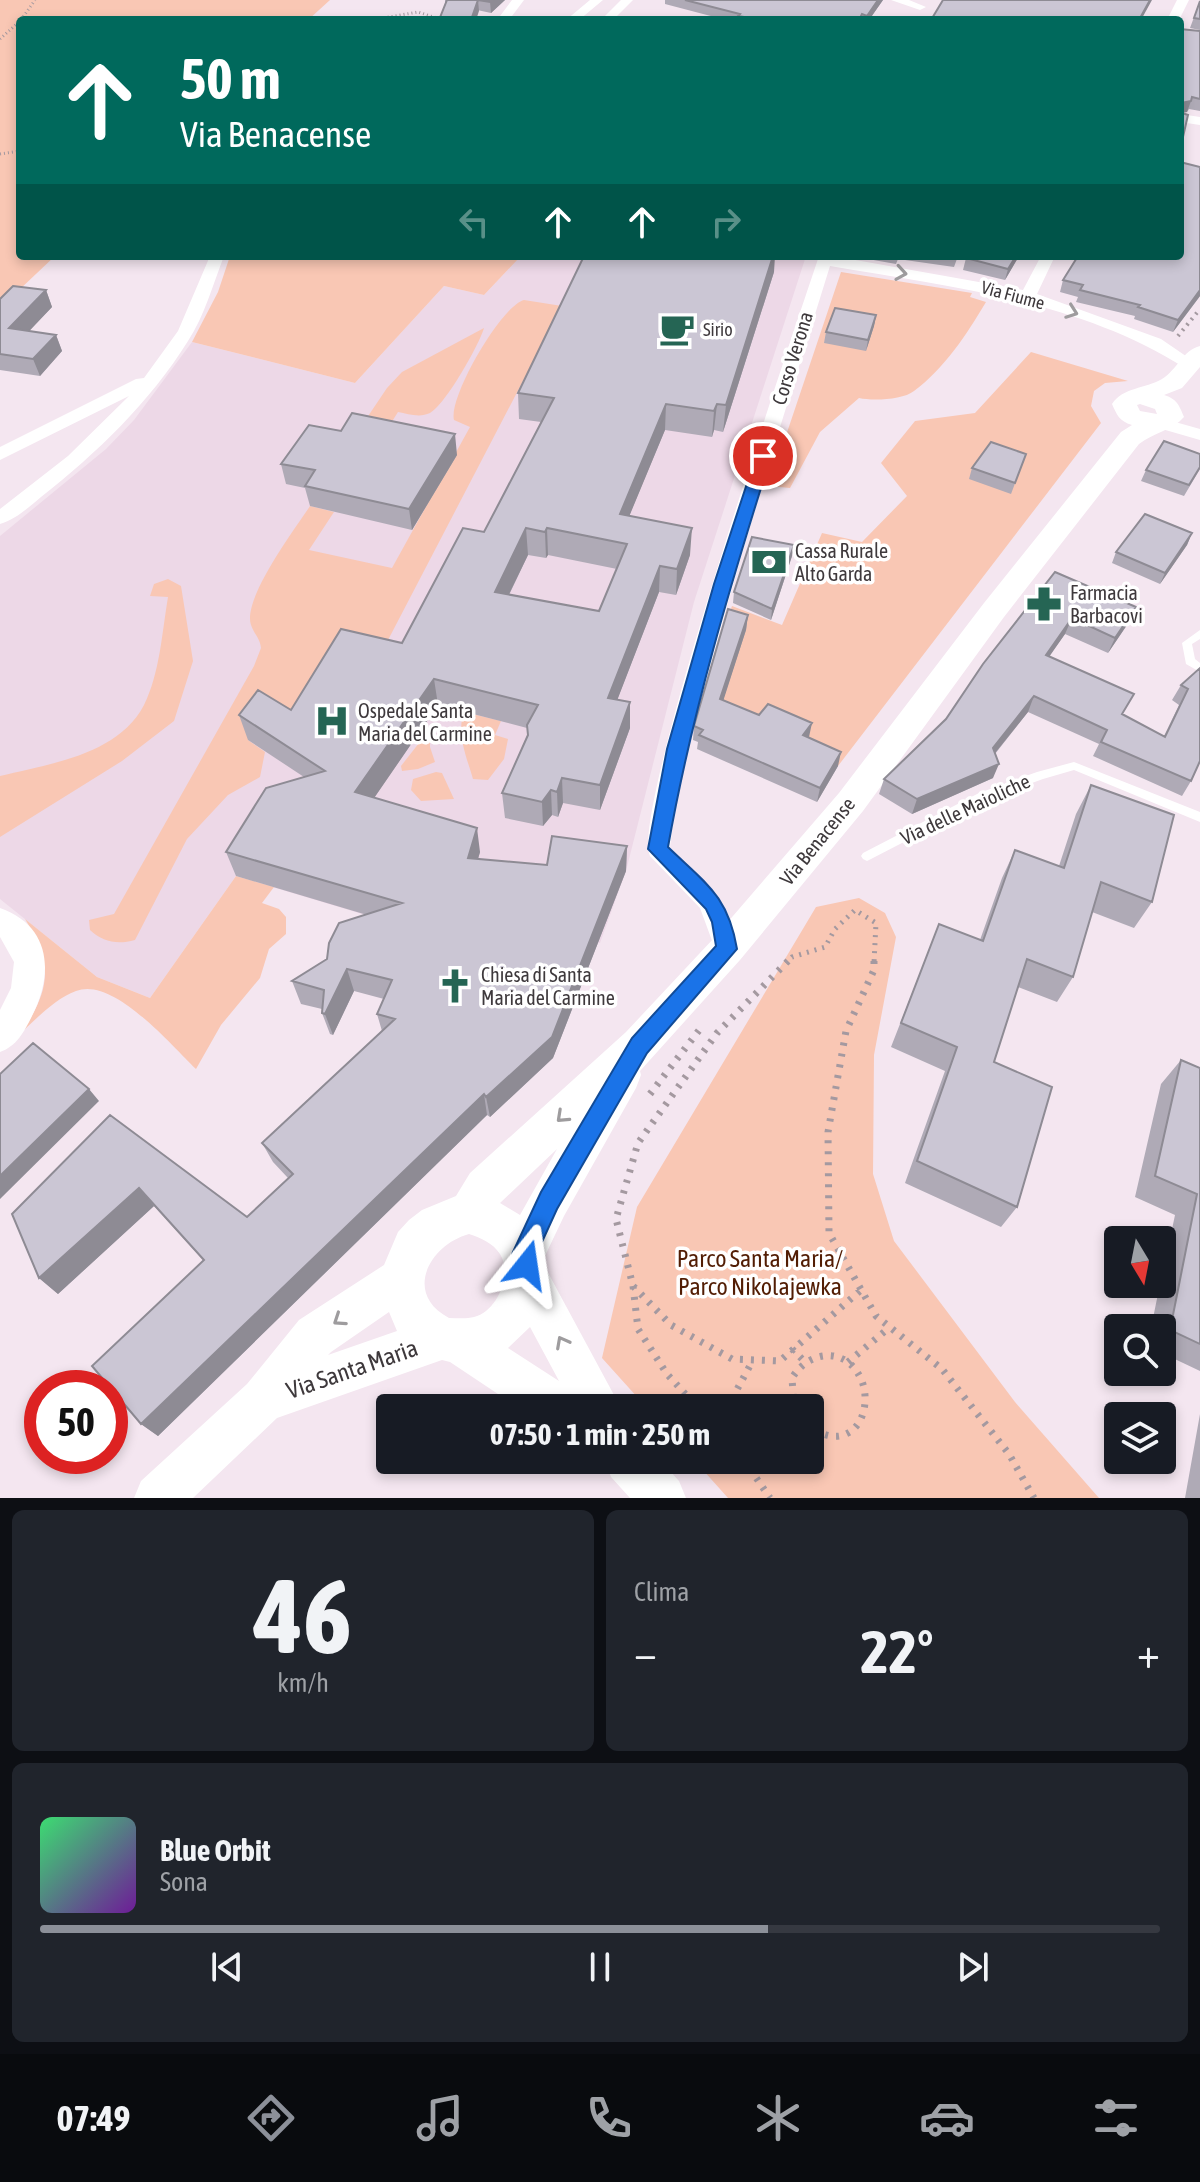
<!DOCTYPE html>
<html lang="it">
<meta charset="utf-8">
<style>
body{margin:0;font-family:"Asap Condensed",sans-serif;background:#20242c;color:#f1f3f6;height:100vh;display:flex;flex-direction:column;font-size:30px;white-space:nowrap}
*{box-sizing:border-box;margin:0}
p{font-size:26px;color:#9ea1a6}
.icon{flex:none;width:44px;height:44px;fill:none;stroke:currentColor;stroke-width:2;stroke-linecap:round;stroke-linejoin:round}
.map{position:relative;height:1498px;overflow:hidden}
.sheet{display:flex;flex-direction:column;gap:12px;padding:12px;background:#0d0f14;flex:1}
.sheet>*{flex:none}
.banner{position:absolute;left:16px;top:16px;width:1168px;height:244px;border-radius:8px;box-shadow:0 4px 12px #0003;background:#00695c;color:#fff;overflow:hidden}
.needle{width:52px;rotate:170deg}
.buttons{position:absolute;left:1104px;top:1226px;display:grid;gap:16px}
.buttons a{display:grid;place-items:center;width:72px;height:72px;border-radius:8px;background:#171b24;box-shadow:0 4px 12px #0003;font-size:40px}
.speed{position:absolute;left:24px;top:1370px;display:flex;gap:16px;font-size:40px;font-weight:700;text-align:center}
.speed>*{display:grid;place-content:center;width:104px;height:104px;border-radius:50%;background:#171b24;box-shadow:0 4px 12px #0003;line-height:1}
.speed .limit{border:12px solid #d22;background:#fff;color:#111}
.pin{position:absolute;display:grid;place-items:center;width:68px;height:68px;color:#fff;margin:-34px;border:4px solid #fff;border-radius:50%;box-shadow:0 2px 8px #0007}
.me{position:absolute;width:88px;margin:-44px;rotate:15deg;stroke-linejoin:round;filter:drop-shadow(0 0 6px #0008)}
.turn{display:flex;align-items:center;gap:28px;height:168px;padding:0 32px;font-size:36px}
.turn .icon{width:104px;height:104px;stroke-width:2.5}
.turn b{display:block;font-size:56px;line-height:68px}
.lanes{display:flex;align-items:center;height:76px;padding:0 32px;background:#0003;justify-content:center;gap:40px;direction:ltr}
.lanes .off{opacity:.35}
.big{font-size:60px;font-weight:700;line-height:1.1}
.sheet .tile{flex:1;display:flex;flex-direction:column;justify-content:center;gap:12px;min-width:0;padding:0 28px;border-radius:12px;background:#20242c}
.sheet .dial{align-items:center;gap:0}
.dial b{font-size:104px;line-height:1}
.song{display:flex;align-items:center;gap:24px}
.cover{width:96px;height:96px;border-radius:12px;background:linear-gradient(135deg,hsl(140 70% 55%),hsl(280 70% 35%))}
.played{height:8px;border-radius:4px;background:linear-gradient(90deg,#8c9099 65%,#363941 65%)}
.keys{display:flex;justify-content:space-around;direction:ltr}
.heat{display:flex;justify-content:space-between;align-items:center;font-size:44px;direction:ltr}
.sheet .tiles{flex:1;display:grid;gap:12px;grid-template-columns:1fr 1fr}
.tile:last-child{grid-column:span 2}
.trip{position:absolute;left:376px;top:1394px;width:448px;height:80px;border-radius:8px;background:#171b24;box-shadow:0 4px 12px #0003;font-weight:700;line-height:80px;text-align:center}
.tab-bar{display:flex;height:128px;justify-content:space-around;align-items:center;background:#090b0e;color:#9ea1a6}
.tab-bar .icon{width:56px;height:56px}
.tab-bar .on{color:#8c9099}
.tab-bar b{font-size:36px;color:#f1f3f6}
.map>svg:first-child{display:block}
</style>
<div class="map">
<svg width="1200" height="1498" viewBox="0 0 1200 1498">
<rect width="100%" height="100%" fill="#f4e6f0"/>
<path fill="#edd8e7" d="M521 256H806L694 602 626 871 600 943 392 923 236 876 150 998 97 977 0 899V536L106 449 134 420 192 342 355 383 444 286 484 295Z"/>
<path fill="#f9c7b4" d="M0 0H330L308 20H20V256H55L0 308Z
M230 256H521L484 295 444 286 355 383 192 342 218 292Z
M841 272 972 293 970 297 986 302C967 334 944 369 914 391 903 400 872 401 859 398L820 432 790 488 769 486Z
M524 300 562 306 387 642 320 670 280 724 248 740 265 752 260 777 228 795 187 839 135 940C117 945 103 942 90 930L89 920 114 914 254 666 261 648C260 638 254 634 251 625 242 599 295 529 310 506L334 512 309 550 392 568 470 427 454 420C448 398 501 306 524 300Z
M484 328C479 345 446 404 430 413 420 418 408 414 398 412L381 439 356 434 387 388 402 372Z
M1031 352 1128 381 1105 383 1094 391 1091 406 1101 423 838 766 697 705 732 606 782 625 822 533 862 542 907 496 881 463 915 421 975 413Z
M168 579 181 586 193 661 174 721 122 761 0 837V776C49 764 118 755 144 705 160 673 162 632 168 597L150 596 154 584Z
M464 712 501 721 495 735 508 739 504 759 488 780 473 779C467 758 456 734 464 712Z
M430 729V747L435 762 418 769 402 771 401 766Z
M436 772 442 773 454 799 421 801 411 790 413 779Z
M236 876 274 887 262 903 279 909 286 917V934L269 949 260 978 221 1025 196 1069C171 1045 113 976 76 991 55 999 38 1017 22 1032 51 988 53 964 25 919L97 977 150 998Z
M859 898 885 913 896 937 874 1055 873 1174 894 1241 1015 1402 1099 1498H728L694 1460H810V1408H647L602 1358 637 1207 816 907Z"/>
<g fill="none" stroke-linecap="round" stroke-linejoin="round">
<path stroke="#a499a0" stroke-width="3" stroke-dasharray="1 3" stroke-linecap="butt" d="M21 20 35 0
M372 20 418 12 443 20
M0 39 20 21
M0 154 20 151"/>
<path stroke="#a499a0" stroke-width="4" stroke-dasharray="2 5" stroke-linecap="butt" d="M1178 336 1200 309"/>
<path stroke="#a499a0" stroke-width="5" stroke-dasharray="2 6" stroke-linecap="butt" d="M786 963 792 957 825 947 835 929 855 910 876 923 874 963"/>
<path stroke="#a499a0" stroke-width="7" stroke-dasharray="3 8" stroke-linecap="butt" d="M788 961 717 1033 638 1143 616 1219 633 1286 671 1325 732 1359 780 1361 861 1290
M874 961V970L846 1031 828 1132 829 1233 876 1316 942 1369 1009 1454 1034 1498
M650 1094 700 1029
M633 1286 638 1329 667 1374 698 1408
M792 1349 804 1361
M848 1362 890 1327
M727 1408 753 1360
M794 1408 792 1378C809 1350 846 1346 861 1379 869 1396 866 1425 846 1434 834 1440 821 1433 810 1429
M744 1460 770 1498"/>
<path fill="#fff" fill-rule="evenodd" d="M1200 630V639L1192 644 1195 659 1200 663V672L1186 664 1182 643Z
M1074 762 1200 812V822L1074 770 1043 779 987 799 871 859 867 861 863 859 861 856 863 853 979 793 1037 772Z"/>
<path fill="#fff" fill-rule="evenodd" d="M512 0H524L509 20H497Z
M590 0H603L579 20H566Z
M621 0H633L613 20H601Z
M891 0H909L926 7 920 10Z
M1177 0H1189L1179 20H1167Z
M1180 114 1200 117V125L1180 122Z
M210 256H224C213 284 205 315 188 341 150 402 97 453 41 497 29 507 15 520 0 524V509L68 456 129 396 0 460V447L136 379 144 378 178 331Z
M819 256H833L1023 290 1041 256H1055L1037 294 1161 339 1199 365 1191 370 1185 368C1080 301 952 287 830 266 791 392 751 518 716 645 698 712 677 777 670 847 706 890 725 887 739 949L736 957 727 960 718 957 700 908 650 856C629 814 794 331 819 256Z
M1161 418 1200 429V440L1155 427 1152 423Z"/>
<path fill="#fff" fill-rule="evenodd" d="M0 908C51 926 54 973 32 1016 24 1032 17 1046 0 1052V1010L11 988 14 962 0 937Z"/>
<path fill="#fff" fill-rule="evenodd" d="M1200 346V367L1182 388 1164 395C1177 399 1179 405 1184 417 1173 430 1153 433 1139 444L1004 617 863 811 740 960 640 1071 641 1075 636 1088 564 1216 544 1258 546 1269 621 1408H519L450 1362 442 1360 277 1418 193 1498H134L141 1481 247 1384 299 1320 384 1265 398 1232 409 1220 422 1210 456 1196 470 1173 626 1032 714 938 839 793 984 603 1121 432 1132 425C1119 421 1117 415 1112 404 1123 387 1145 389 1162 379 1177 370 1183 350 1200 346ZM1140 404 1155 409 1157 414 1140 411 1137 405ZM557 1149 520 1215 500 1203ZM469 1234C481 1238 493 1243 500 1254 513 1274 497 1312 474 1317 467 1319 457 1318 449 1318 403 1294 429 1245 469 1234ZM389 1312 397 1331 328 1355 331 1352ZM530 1327 559 1381 508 1348Z
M605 1460H660L679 1481 686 1498H630L611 1477Z"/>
</g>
<path fill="#afaab6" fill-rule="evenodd" d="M445 0H505L491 13 445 3Z
M665 0H883L869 20H726L665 4Z
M1200 1V30L1190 28Z
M1180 29 1200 31V111L1189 109 1187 112 1182 113 1180 150Z
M1200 167V296L1173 332 1134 319 1135 316 1076 302 1078 297 1060 292 1063 280Z
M851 256H958L954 267 898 259 896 264Z
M1019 256 1005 280 963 270 966 258Z
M774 272 723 432 714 430 712 437 665 430 629 516 690 555 676 595 659 592 617 700 630 702V728L600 810 563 803 558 817 552 815 543 826 505 818 502 793 527 736V728L438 705 374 798 480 852 478 859 547 865 627 846 626 871 553 1058 490 1117 487 1115 158 1436 141 1424 203 1260 154 1206 58 1294 39 1278 110 1115 247 1217 288 1178 273 1162 262 1143 382 1031 377 1014 384 999 354 991 333 1035 330 1034 322 1013V1009L301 1004 292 981 327 959 367 915 236 876 226 852 304 777 248 740 239 715 291 710 402 643 484 532 541 422 519 419 518 393ZM528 555 546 558 548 555 617 569 599 611 509 595Z
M46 290 52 307 29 331 56 335 62 351 40 376 0 370V299Z
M876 315 874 326 866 351 824 343 826 332Z
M457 455 412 530 310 506 305 488 286 484 281 464Z
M1022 465 1011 494 969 479 972 468Z
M1200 469 1184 496 1141 481 1146 470Z
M1192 533 1187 545 1160 584 1112 563 1116 552Z
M792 556 771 620 733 603 734 592Z
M1055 572 1136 607 1129 622 1108 653 1065 634 1049 656 1123 715 1164 736 1179 705 1172 700 1181 685 1200 668 1191 781 1182 796 1093 756 1099 744 1028 712 995 754 993 778 912 814 879 794 884 779 946 719Z
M748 615 746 630 723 700 809 737 838 766 817 802 697 749 698 742 693 740 694 726Z
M1091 785 1152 902 1134 928 1092 912 1073 977 1057 1002 1018 987 994 1062 1017 1207 1001 1227 905 1183 945 1071 891 1047 939 924 980 940 1002 878 1015 850 1059 866 1076 814Z
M1181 1060 1200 1068V1371L1162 1353V1328H1151L1160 1284H1162V1277L1175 1215 1135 1197 1161 1084Z
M1200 1414V1498H1185Z"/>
<path fill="#8e8b94" d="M478 0 479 11 476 20H471Z
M493 0H505L491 13 490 2Z
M878 0H883L869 20H866L867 16Z
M1150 0H1152L1141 20H1139Z
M1191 101 1187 112 1180 113 1181 103Z
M773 256H775L774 272 723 432 726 405Z
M1016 256H1019L1005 280 1008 269Z
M46 290 52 307 16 345 9 328Z
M1200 290V296L1173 332 1178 320Z
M876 315 874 326 866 351 868 340Z
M56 335 62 351 40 376 33 359Z
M666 404 665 430 619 541 620 514Z
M717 404 714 430 712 437 714 411Z
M455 434 457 455 412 530 409 509Z
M526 528 528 555 497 619 495 592Z
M547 528 548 555 546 558 545 532Z
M692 528 690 555 676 595 677 569Z
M1192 533 1187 545 1160 584 1165 573Z
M794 545 792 556 771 620 772 609Z
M660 566 659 592 608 724V698Z
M1136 607 1129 622 1108 653 1115 638Z
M748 615 746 630 719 714 720 699Z
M1072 618 1065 634 1040 670 1046 655Z
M434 679 438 705 361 817 355 792Z
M1034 696 1028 712 987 763 993 748Z
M630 702V728L600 810V785Z
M812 723 809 737 800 749 803 735Z
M841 752 838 766 817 802 820 788Z
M999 764 993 778 912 814 917 799Z
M562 778 563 803 558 817 557 792Z
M551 790 552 815 543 826 542 802Z
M477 828 480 852 471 882 468 858Z
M627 846 626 871 553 1058 490 1117 486 1097Z
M347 969 354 991 333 1035 325 1014Z
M89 1089 99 1101 0 1199V1176Z
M484 1094 487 1115 158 1436 141 1424Z
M139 1188 154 1206 58 1294 39 1278Z"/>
<path fill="#cbc6d4" stroke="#8e8b94" stroke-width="2" fill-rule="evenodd" d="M447 0H493L490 2 478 0 471 20H439Z
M685 0H878L867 16 862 14 859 20H742L744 17 738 16 740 14Z
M943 0H1150L1139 20H931Z
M1200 1V19L1194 18Z
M1180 29 1200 31V99L1192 97 1191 101 1181 103 1182 113 1188 115 1180 150Z
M1180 162 1200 167V290L1178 320 1138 307 1140 305 1080 290 1083 285 1063 280 1078 256H1180Z
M584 256H773L726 405 717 404 714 411 666 404 620 514 692 528 677 569 660 566 608 698 630 702 600 785 562 778 557 792 551 790 542 802 502 793 528 735 527 725 538 705 434 679 355 792 477 828 468 858 547 865 552 836 627 846 552 1037 486 1097 484 1094 141 1424 92 1366 204 1260 139 1188 39 1278 12 1214 110 1115 247 1217 293 1174 262 1143 395 1019 377 1014 392 980 347 969 325 1014 322 1013 324 990 292 981 327 959 329 943 339 923 402 903 226 852 266 788 325 771 239 715 258 690 291 710 341 629 402 643 463 528 484 532 554 398 518 393ZM526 528 545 532 547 528 627 544 599 611 495 592Z
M968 256H1016L1008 269 966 258Z
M13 286 46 290 9 328 56 335 33 359 0 354V299Z
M835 308 876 315 868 340 826 332Z
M352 413 455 434 409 509 305 486 315 470 281 464 309 425 341 431Z
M1164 441 1200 454V467L1189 485 1146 470Z
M991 442 1026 454 1015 483 972 468Z
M1145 514 1192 533 1165 573 1116 552Z
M752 537 794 545 772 609 734 592Z
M1055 572 1136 607 1115 638 1072 618 1046 655 1134 694 1122 714 1165 737 1188 689 1181 685 1200 668V761L1191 781 1101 742 1107 730 1034 696 993 748 999 764 917 799 884 779 946 719 983 664Z
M728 609 748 615 720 699 759 715 768 704 812 723 803 735 841 752 820 788 699 735 703 730 694 726Z
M1091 785 1174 815 1152 902 1101 882 1073 977 1027 959 994 1062 1052 1087 1017 1207 917 1161 957 1047 901 1023 939 924 983 941 1015 850 1064 868Z
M33 1043 89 1089 0 1176V1074Z
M1181 1060 1200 1068V1344L1170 1330 1197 1194 1155 1176Z"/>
<defs><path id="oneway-chevron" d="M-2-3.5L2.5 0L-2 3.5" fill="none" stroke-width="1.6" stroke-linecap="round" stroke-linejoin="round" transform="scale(2)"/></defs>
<g stroke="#9e9c9e">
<use href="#oneway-chevron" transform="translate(901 273) rotate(9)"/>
<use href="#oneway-chevron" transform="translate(1072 312) rotate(20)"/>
<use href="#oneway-chevron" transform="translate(562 1117) rotate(137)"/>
<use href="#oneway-chevron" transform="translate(339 1320) rotate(146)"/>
<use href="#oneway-chevron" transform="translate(562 1342) rotate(-118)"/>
</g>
<path fill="#1a73e8" stroke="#114b97" stroke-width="2" d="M763 451 771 456C730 586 692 712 668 847 705 883 728 895 737 949L647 1053 557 1209 536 1255 539 1265 535 1274 527 1277 518 1274 512 1254 541 1192 632 1038 716 946 712 922 706 909 648 849 667 749 714 584 756 456Z"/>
<defs>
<g id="cafe-bare" transform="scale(2.76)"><path d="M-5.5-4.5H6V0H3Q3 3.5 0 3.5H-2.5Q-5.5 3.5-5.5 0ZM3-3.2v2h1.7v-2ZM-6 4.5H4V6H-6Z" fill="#256554" stroke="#fff" stroke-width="2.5" paint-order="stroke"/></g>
<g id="bank-bare" transform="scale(2.76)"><path d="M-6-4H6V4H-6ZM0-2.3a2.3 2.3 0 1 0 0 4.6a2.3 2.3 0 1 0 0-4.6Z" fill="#256554" stroke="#fff" stroke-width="2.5" paint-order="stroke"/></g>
<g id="pharmacy-bare" transform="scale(2.76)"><path d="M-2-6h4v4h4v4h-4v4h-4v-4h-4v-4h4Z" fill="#256554" stroke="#fff" stroke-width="2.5" paint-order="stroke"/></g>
<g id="hospital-bare" transform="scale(2.76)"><path d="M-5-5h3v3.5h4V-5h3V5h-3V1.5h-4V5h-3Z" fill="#256554" stroke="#fff" stroke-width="2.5" paint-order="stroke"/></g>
<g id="church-bare" transform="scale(2.76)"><path d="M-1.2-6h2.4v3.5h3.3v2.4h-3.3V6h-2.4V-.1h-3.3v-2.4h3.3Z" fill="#256554" stroke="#fff" stroke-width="2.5" paint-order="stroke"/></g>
</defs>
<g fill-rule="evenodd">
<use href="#cafe-bare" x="677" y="329"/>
<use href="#bank-bare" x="769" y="562"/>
<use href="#pharmacy-bare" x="1044" y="604"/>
<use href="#hospital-bare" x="332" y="721"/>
<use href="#church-bare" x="455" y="986"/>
</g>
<g text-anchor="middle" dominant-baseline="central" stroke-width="7" stroke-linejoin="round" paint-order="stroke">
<g font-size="18" fill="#3e393c" stroke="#fff">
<text transform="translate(1013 295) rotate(15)">Via Fiume</text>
</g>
<g font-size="18" fill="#3e393c" stroke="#fff" text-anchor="start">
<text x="703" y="329">Sirio</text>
</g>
<g font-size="20" fill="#3e393c" stroke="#fff">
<text transform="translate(792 358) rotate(-73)">Corso Verona</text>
<text transform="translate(965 809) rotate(-25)">Via delle Maioliche</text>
<text transform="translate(817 841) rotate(-51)">Via Benacense</text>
</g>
<g font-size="20" fill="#3e393c" stroke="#fff" text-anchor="start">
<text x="795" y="550">Cassa Rurale<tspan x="795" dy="23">Alto Garda</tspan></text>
<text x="1070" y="592">Farmacia<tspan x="1070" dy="23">Barbacovi</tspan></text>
<text x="358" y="710">Ospedale Santa<tspan x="358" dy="23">Maria del Carmine</tspan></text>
<text x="481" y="974">Chiesa di Santa<tspan x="481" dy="23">Maria del Carmine</tspan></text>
</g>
<g font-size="24" fill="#521d04" stroke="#fff">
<text x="760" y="1258">Parco Santa Maria/<tspan x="760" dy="28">Parco Nikolajewka</tspan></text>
</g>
<g font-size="24" fill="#3e393c" stroke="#fff">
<text transform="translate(352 1369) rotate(-19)">Via Santa Maria</text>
</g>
</g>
</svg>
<div class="buttons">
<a><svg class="needle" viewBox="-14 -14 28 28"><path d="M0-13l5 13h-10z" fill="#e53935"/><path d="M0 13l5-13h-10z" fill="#9ea1a6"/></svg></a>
<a><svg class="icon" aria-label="search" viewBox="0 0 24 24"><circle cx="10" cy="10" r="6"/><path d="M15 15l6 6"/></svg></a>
<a><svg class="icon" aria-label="layers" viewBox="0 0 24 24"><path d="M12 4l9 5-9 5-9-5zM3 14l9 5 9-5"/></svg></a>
</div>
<div class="speed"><div class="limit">50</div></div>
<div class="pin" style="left:763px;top:456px;background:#d93025"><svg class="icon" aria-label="arrive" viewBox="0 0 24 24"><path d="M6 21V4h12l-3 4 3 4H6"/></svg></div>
<svg class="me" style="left:527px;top:1265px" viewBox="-20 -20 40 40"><path d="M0-17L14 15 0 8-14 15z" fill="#1a73e8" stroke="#fff" stroke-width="4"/></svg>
<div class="trip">07:50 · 1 min · 250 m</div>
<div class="banner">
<div class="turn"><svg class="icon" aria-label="ahead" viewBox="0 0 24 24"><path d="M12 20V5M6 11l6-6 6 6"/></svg><div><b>50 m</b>Via Benacense</div></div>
<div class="lanes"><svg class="icon off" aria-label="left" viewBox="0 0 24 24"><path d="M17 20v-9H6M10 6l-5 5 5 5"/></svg><svg class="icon" aria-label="ahead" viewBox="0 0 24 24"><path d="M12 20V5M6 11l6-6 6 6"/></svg><svg class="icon" aria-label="ahead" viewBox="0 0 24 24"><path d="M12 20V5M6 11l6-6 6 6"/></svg><svg class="icon off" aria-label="right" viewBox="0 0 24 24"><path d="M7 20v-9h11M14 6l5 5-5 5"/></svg></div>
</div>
</div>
<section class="sheet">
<div class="tiles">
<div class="tile dial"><b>46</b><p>km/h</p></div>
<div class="tile"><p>Clima</p>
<div class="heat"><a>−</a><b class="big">22°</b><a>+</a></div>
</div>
<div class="tile">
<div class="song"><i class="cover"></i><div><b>Blue Orbit</b><p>Sona</p></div></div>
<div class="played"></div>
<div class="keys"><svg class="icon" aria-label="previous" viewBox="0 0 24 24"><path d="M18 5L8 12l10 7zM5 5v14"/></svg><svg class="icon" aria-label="pause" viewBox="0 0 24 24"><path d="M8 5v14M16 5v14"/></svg><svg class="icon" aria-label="next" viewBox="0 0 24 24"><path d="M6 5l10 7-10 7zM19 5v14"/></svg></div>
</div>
</div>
</section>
<nav class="tab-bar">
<b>07:49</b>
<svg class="icon on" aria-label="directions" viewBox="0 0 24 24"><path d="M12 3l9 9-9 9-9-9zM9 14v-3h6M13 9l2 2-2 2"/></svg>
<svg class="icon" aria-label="music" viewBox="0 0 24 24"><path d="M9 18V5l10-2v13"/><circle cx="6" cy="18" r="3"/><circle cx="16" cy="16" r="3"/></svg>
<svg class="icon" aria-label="phone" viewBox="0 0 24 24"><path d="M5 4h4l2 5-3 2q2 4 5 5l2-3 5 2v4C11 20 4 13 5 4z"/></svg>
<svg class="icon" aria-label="climate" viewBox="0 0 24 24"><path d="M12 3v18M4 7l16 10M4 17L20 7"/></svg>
<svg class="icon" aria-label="car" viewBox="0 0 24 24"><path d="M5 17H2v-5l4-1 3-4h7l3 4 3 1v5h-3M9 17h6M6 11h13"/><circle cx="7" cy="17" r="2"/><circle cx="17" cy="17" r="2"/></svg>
<svg class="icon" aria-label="filters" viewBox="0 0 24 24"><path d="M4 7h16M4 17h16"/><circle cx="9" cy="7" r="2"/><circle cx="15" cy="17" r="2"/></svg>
</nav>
